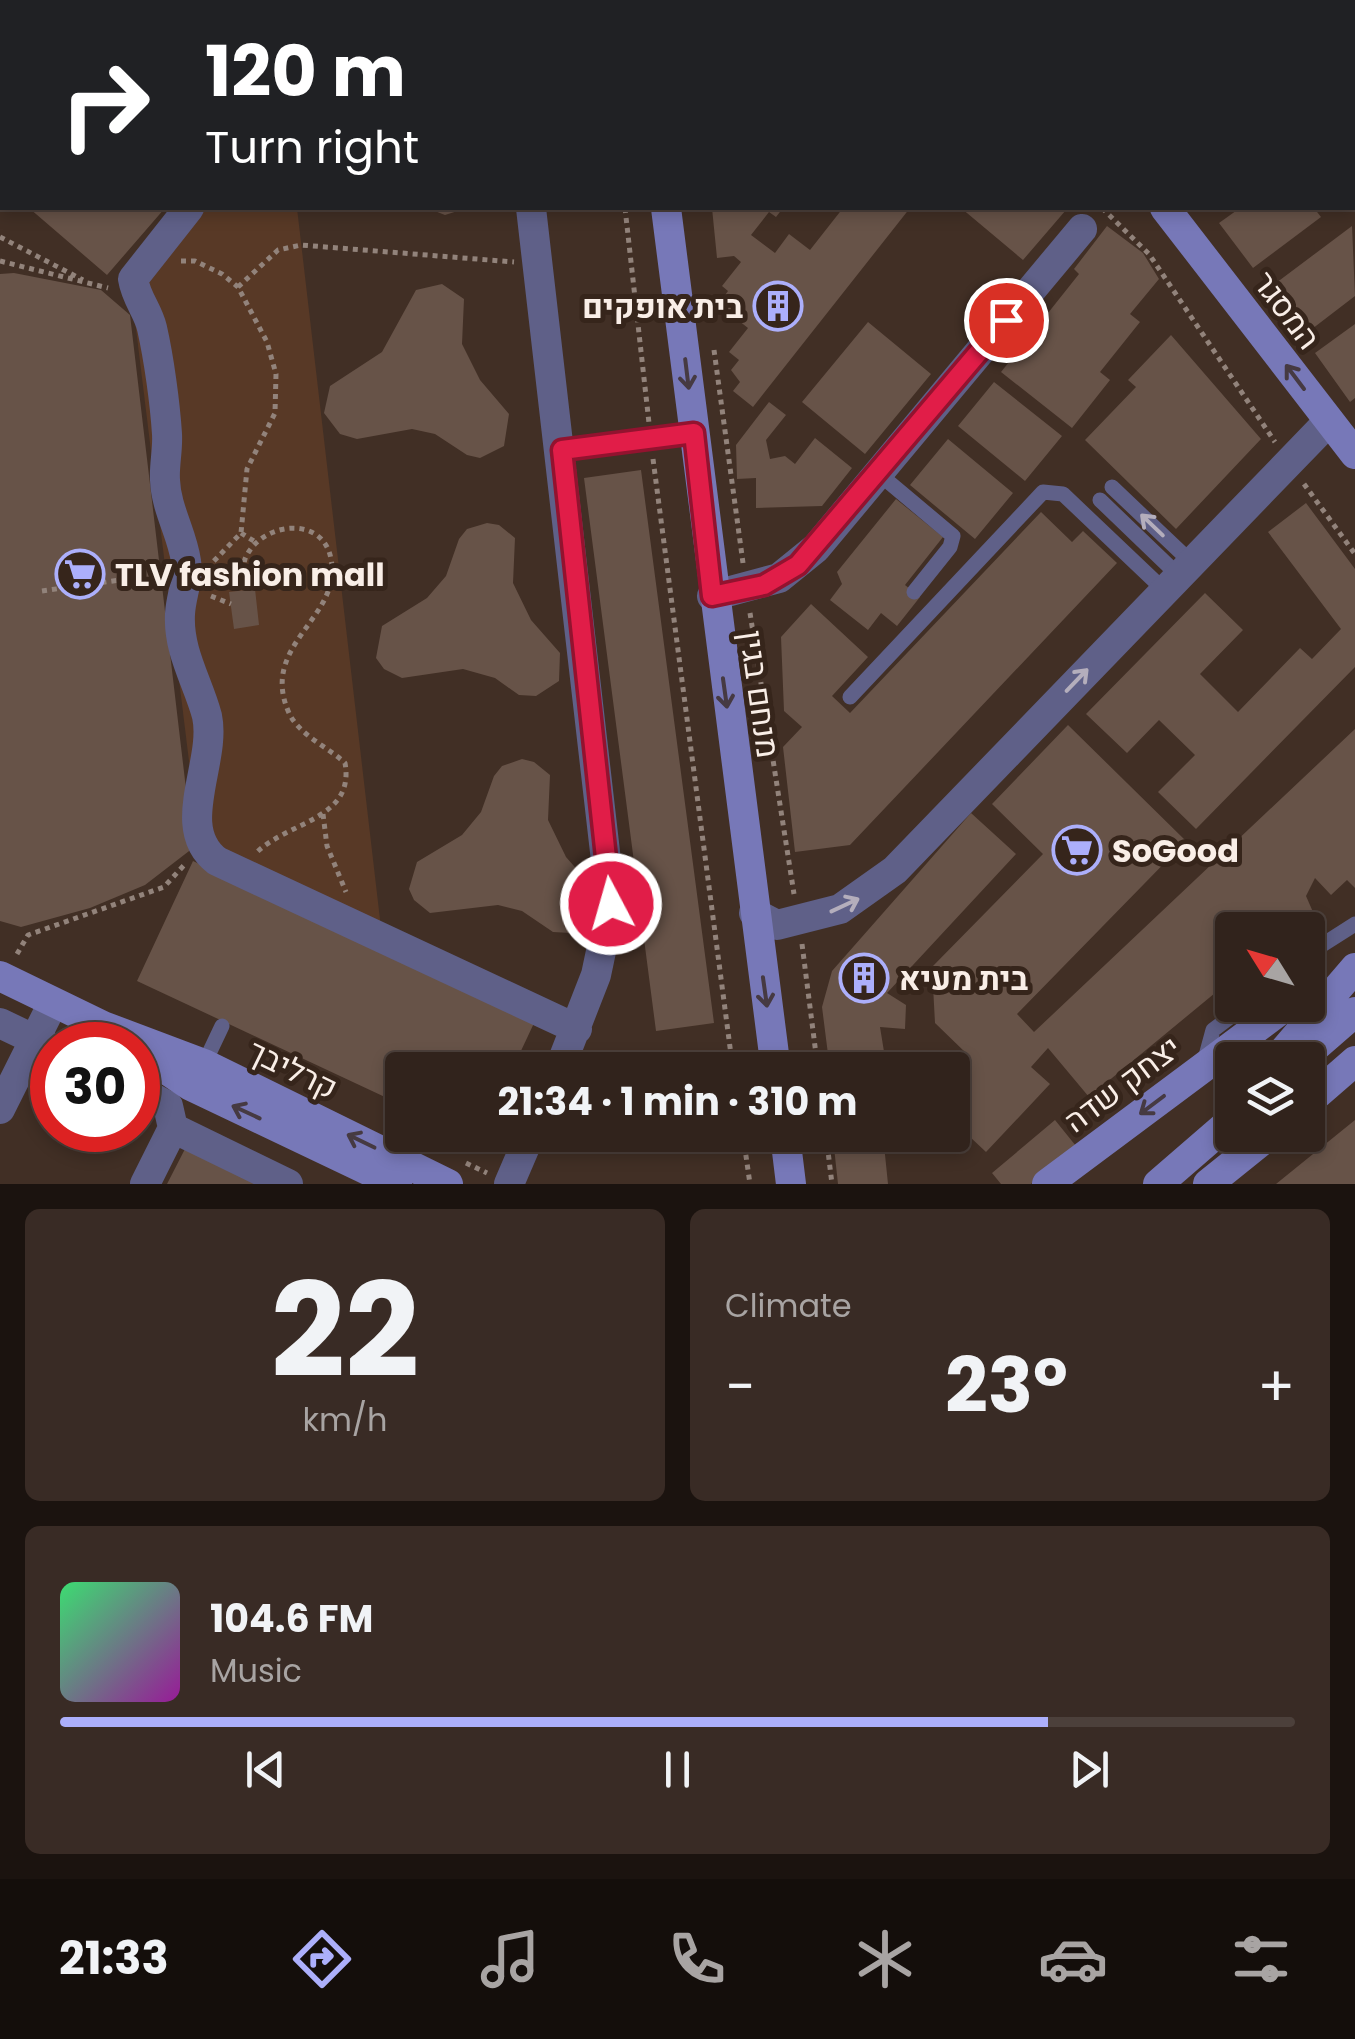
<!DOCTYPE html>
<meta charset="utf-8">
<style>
body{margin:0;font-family:Poppins,Heebo,sans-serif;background:#392b25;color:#f1f3f6;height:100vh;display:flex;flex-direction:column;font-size:38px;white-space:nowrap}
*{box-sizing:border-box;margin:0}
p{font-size:32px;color:#a8a4a3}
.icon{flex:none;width:55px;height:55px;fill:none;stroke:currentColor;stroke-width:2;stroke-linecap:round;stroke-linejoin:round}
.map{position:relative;height:1184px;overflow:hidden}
.drawer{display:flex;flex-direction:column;gap:25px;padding:25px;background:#1b130f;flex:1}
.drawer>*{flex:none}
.hud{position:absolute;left:0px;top:0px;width:1355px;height:210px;box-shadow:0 5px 15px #0003,0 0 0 2px #4c403b;background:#202124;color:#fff;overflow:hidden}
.needle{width:65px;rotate:307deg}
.controls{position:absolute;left:1215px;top:912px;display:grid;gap:20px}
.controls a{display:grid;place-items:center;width:110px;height:110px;border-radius:10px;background:#31231c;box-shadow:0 5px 15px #0003,0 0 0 2px #4c403b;font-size:50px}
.speed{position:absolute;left:30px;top:1022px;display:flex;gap:20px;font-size:50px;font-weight:700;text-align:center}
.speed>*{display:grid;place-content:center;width:130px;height:130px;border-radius:50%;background:#31231c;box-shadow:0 5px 15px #0003,0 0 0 2px #4c403b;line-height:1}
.speed .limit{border:15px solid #d22;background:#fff;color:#111}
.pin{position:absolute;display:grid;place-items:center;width:85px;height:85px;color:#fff;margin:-42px;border:5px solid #fff;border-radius:50%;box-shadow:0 2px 10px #0007}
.me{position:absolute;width:110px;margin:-55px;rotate:354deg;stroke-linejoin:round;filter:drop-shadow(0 0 8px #0008)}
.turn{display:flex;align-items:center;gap:35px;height:210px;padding:0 40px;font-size:45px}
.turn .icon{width:130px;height:130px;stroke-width:2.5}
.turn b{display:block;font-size:70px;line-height:85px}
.big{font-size:75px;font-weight:700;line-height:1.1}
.drawer .widget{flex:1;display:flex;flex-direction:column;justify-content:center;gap:15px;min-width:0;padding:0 35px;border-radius:15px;background:#392b25}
.drawer .dial{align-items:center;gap:0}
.dial b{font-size:130px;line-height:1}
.song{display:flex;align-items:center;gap:30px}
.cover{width:120px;height:120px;border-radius:15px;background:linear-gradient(135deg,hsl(140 70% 55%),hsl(300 70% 35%))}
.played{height:10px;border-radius:5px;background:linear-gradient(90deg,#acaffb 80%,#4c403b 80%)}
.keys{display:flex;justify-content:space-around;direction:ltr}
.heat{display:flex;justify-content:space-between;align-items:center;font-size:55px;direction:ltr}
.drawer .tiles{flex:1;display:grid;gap:25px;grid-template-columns:1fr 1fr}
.widget:last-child{grid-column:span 2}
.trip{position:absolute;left:385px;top:1052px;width:585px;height:100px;border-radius:10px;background:#31231c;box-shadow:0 5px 15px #0003,0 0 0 2px #4c403b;font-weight:700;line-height:100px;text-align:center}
.dock{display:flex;height:160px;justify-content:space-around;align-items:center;background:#140e0b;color:#a8a4a3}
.dock .icon{width:70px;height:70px}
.dock .active{color:#acaffb}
.dock b{font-size:45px;color:#f1f3f6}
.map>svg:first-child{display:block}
</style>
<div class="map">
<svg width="1355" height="1184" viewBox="0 0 1355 1184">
<rect width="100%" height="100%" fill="#412f25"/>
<path fill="#583926" d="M195 208H297L383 945 201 859 130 280Z"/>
<path fill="#675348" d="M29 208H165L107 275Z
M427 208H467L445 215Z
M712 208H783L776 217 769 212 751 235 775 253 789 234 810 250 843 208H910L753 407 733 391 740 382 731 370 739 360 729 352 748 328 724 309 729 302 723 298 728 291 722 286 741 262 734 256 717 258Z
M961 208H1062L1066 210 1023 260Z
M1240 208H1314L1321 217 1253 268 1219 223Z
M1107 226 1143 253 1159 279 1130 314 1140 322 1100 372 1110 380 1072 428 1001 372 1079 274 1074 269Z
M1352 226 1355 296 1295 342 1260 295Z
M14 273 101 290 130 315 193 848 145 885 90 908 21 927 0 921V274Z
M442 284 464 299 462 344 480 380 509 414 504 446 480 458 467 455 435 434 412 429 357 439 340 434 324 413 330 386 382 352 416 290Z
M868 322 931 374 865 454 802 402Z
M1355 324V398L1350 402 1315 353Z
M1171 335 1261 439 1176 529 1085 440 1136 387 1128 380Z
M994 382 1062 436 1025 481 958 426Z
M769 402 786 415 766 440 770 459 785 456 795 464 815 438 852 468 822 506 756 508V478L737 479 736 445Z
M948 439 1013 493 975 539 910 485Z
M641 470 714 1023 656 1031 584 478Z
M896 499 943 537 905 585 920 597 897 626 881 613 868 630 830 600 842 584 837 572Z
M1306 503 1355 569V667L1196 829 1158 792 1195 755 1159 720 1127 753 1086 714 1205 593 1243 630 1200 674 1238 712 1300 648 1312 659 1341 629 1268 532Z
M1041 512 1072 542 1083 531 1117 563 850 845 795 852 783 747 802 727 784 711 781 637 811 604 868 657 832 696 850 713Z
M487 523 499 525 515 538 513 583 531 620 560 653 559 681 536 696 519 695 495 678 463 669 402 678 384 669 376 658 382 626 427 598 446 576 459 539 467 529Z
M255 589 259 625 234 629 229 592Z
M1068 725 1186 841 1017 1014 1034 1032 1355 729V888L1347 880 1331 895 1315 878 1306 896 1313 912 1291 930H1232V979L1089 1097 1048 1048 1031 1067 1050 1084 986 1152 952 1120V1070H947L967 1054 935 1023 932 967 1043 854 992 804Z
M522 759 534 762 550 775 548 820 566 857 595 890 594 917 571 933 553 932 522 911 498 905 430 913 414 900 409 889 417 862 462 835 481 812 494 776 502 766Z
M971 813 1016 854 887 993 906 1005 905 1029 880 1027 887 1070H830L822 1007 832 971Z
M193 861 535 1021 512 1070H402V1105L137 981Z
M1055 1120 1076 1146 1031 1184H1001L992 1173Z
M1355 1120V1184H1276Z
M883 1135 888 1184H838L833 1138Z
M186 1147 262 1184H167Z"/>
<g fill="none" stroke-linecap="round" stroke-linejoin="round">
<path stroke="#92837b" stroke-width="5" stroke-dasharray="5 5" stroke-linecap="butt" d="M601 0 602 2
M940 0 942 2
M625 208 649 423
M1102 208 1149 254 1275 442
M0 237 83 280
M0 261 108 288
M181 261H195L222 274 238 287 267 342 276 374 275 413 247 469 241 533 212 563
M238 287 278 250 301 245 514 262
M714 350 743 563
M653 459 733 1070
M1304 484 1355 554
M241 533 257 543
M241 582C243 575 243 566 245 559 260 522 323 514 331 559 343 618 258 644 289 713 299 735 328 747 345 763 355 819 290 821 257 852
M42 591 162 574
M211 596 231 604
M750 613 794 894
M323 814 327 846 346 892
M802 944 818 1070
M17 954 28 935 164 887 186 863
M743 1135 750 1184
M826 1135 832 1184
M1292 1150 1319 1128
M466 1163 487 1173"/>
<path stroke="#5f6088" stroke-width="15" d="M561 450 694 433
M878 473 953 536 950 547 914 592
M1112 487 1191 562
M1100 500 1178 575
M850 697 1043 492 1063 494 1164 590
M1308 954 1355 924
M1204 1063 1213 1030 1246 1005
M204 1064 222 1026"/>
<path stroke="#5f6088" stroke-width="30" d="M466 0 469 2
M1353 0 1355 3
M363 2 365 0
M1066 2 1069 0
M0 39 2 42
M189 208 133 279C136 298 148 311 152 328 159 359 165 403 167 434 168 450 164 465 165 480 166 509 182 533 186 561 189 580 181 595 180 614 178 652 198 682 207 716 217 762 173 828 217 861L577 1029
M531 208 611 904 596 975 559 1070
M712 596 779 578 816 548 1082 229
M754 913 777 925 840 909 895 870 1329 421
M0 1023 50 1047
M138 1090 168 1106 173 1128
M0 1109 53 1003
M173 1128 288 1184
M145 1184 173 1128
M509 1184 530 1135"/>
<path stroke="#7778b8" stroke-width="30" d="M640 0V2
M1013 0 1014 2
M66 2 68 0
M110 2 113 0
M0 78 2 75
M0 132 2 129
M666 208 776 1070
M1165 208 1355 454
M0 976 103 1026 204 1064 448 1184
M142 1053 191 1086 397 1184
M1276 1060 1355 968
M1300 1060 1355 1012
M1308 1102 1355 1061
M785 1135 791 1184
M1047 1184 1287 1005
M1158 1184 1232 1120
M1208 1184 1269 1135"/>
</g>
<defs><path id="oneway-shaft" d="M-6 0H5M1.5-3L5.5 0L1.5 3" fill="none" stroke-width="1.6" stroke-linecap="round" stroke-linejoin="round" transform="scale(2.5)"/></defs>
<g stroke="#463a42">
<use href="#oneway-shaft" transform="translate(687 374) rotate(83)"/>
<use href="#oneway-shaft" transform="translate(1295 377) rotate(-127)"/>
<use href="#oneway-shaft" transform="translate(725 693) rotate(82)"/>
<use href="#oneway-shaft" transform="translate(765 992) rotate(82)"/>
<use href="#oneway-shaft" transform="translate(1152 1105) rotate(143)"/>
<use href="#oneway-shaft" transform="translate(246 1112) rotate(-155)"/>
<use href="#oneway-shaft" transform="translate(361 1141) rotate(-154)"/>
</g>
<g stroke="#b4aebc">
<use href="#oneway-shaft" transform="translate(1152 525) rotate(-136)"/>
<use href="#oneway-shaft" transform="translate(1077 680) rotate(-46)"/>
<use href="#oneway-shaft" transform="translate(845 905) rotate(-25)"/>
</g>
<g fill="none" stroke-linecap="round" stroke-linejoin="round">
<g stroke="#92132f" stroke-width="25">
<path id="route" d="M611 904 562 450 694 433 712 596 764 585 798 565 1006 320"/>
</g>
<use href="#route" stroke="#e11d48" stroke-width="18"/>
</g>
<defs>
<g id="building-ring" transform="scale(2.5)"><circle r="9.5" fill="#36251b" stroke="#acaffb" stroke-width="1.5"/><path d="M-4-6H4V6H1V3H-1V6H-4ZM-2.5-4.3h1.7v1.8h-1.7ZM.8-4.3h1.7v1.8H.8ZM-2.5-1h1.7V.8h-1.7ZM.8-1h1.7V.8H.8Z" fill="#acaffb"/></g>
<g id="supermarket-ring" transform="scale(2.5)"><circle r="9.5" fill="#36251b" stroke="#acaffb" stroke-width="1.5"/><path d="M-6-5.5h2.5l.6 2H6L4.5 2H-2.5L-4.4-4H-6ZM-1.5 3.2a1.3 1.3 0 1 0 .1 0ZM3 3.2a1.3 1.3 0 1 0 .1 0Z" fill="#acaffb"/></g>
</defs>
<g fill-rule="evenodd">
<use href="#building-ring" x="778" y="306"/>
<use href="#supermarket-ring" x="80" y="574"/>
<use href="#supermarket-ring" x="1077" y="850"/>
<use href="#building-ring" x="864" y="978"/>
</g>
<g text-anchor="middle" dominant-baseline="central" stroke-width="10" stroke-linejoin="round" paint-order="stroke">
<g font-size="32" font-weight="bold" fill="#f9eee7" stroke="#36251b" text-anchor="start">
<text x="743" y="306" text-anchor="end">בית אופקים</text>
<text x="115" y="574">TLV fashion mall</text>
<text x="1112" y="850">SoGood</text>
<text x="899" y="978">בית מעיא</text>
</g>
<g font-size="32" fill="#f9eee7" stroke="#36251b">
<text transform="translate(1287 310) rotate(53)">המסגר</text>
<text transform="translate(760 694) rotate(82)">מנחם בגין</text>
<text transform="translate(293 1069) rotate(26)">קרליבך</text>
<text transform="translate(1122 1084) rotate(-37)">יצחק שדה</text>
</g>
</g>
</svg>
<div class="controls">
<a><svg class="needle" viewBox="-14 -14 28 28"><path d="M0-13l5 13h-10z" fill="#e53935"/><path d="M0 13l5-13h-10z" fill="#a8a4a3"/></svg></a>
<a><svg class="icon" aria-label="layers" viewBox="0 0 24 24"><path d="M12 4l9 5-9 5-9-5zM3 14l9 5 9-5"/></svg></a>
</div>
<div class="speed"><div class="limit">30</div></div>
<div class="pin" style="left:1006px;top:320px;background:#d93025"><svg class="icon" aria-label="arrive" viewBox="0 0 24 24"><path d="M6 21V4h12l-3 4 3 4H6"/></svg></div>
<svg class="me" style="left:611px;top:904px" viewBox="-20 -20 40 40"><circle r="17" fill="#e11d48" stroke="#fff" stroke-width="3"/><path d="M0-11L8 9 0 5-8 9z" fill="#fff"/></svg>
<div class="trip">21:34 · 1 min · 310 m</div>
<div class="hud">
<div class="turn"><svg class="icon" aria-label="right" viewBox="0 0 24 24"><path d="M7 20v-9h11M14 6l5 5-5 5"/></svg><div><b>120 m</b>Turn right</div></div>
</div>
</div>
<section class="drawer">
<div class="tiles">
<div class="widget dial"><b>22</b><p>km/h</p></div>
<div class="widget"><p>Climate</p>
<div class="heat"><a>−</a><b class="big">23°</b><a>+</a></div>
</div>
<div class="widget">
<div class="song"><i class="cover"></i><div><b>104.6 FM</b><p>Music</p></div></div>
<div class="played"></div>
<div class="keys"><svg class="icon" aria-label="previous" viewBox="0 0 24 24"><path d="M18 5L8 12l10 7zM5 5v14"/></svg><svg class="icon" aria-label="pause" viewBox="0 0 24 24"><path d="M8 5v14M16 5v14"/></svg><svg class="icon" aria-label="next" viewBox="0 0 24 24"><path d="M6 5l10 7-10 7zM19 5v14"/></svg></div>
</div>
</div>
</section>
<nav class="dock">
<b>21:33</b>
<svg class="icon active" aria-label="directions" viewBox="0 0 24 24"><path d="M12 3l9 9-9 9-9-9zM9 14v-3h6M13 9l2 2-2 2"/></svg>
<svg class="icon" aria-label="music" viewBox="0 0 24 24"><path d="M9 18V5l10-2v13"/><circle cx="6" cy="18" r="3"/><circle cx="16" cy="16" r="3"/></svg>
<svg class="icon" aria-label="phone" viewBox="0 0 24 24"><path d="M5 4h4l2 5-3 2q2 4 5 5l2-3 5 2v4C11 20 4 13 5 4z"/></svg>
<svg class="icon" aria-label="climate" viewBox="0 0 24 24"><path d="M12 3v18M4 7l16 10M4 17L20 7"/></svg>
<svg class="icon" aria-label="car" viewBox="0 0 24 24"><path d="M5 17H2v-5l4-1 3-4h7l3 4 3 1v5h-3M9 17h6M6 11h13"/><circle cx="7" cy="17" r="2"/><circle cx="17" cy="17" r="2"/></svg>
<svg class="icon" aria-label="filters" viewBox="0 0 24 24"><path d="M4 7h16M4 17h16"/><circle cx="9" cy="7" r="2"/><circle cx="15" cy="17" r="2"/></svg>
</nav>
